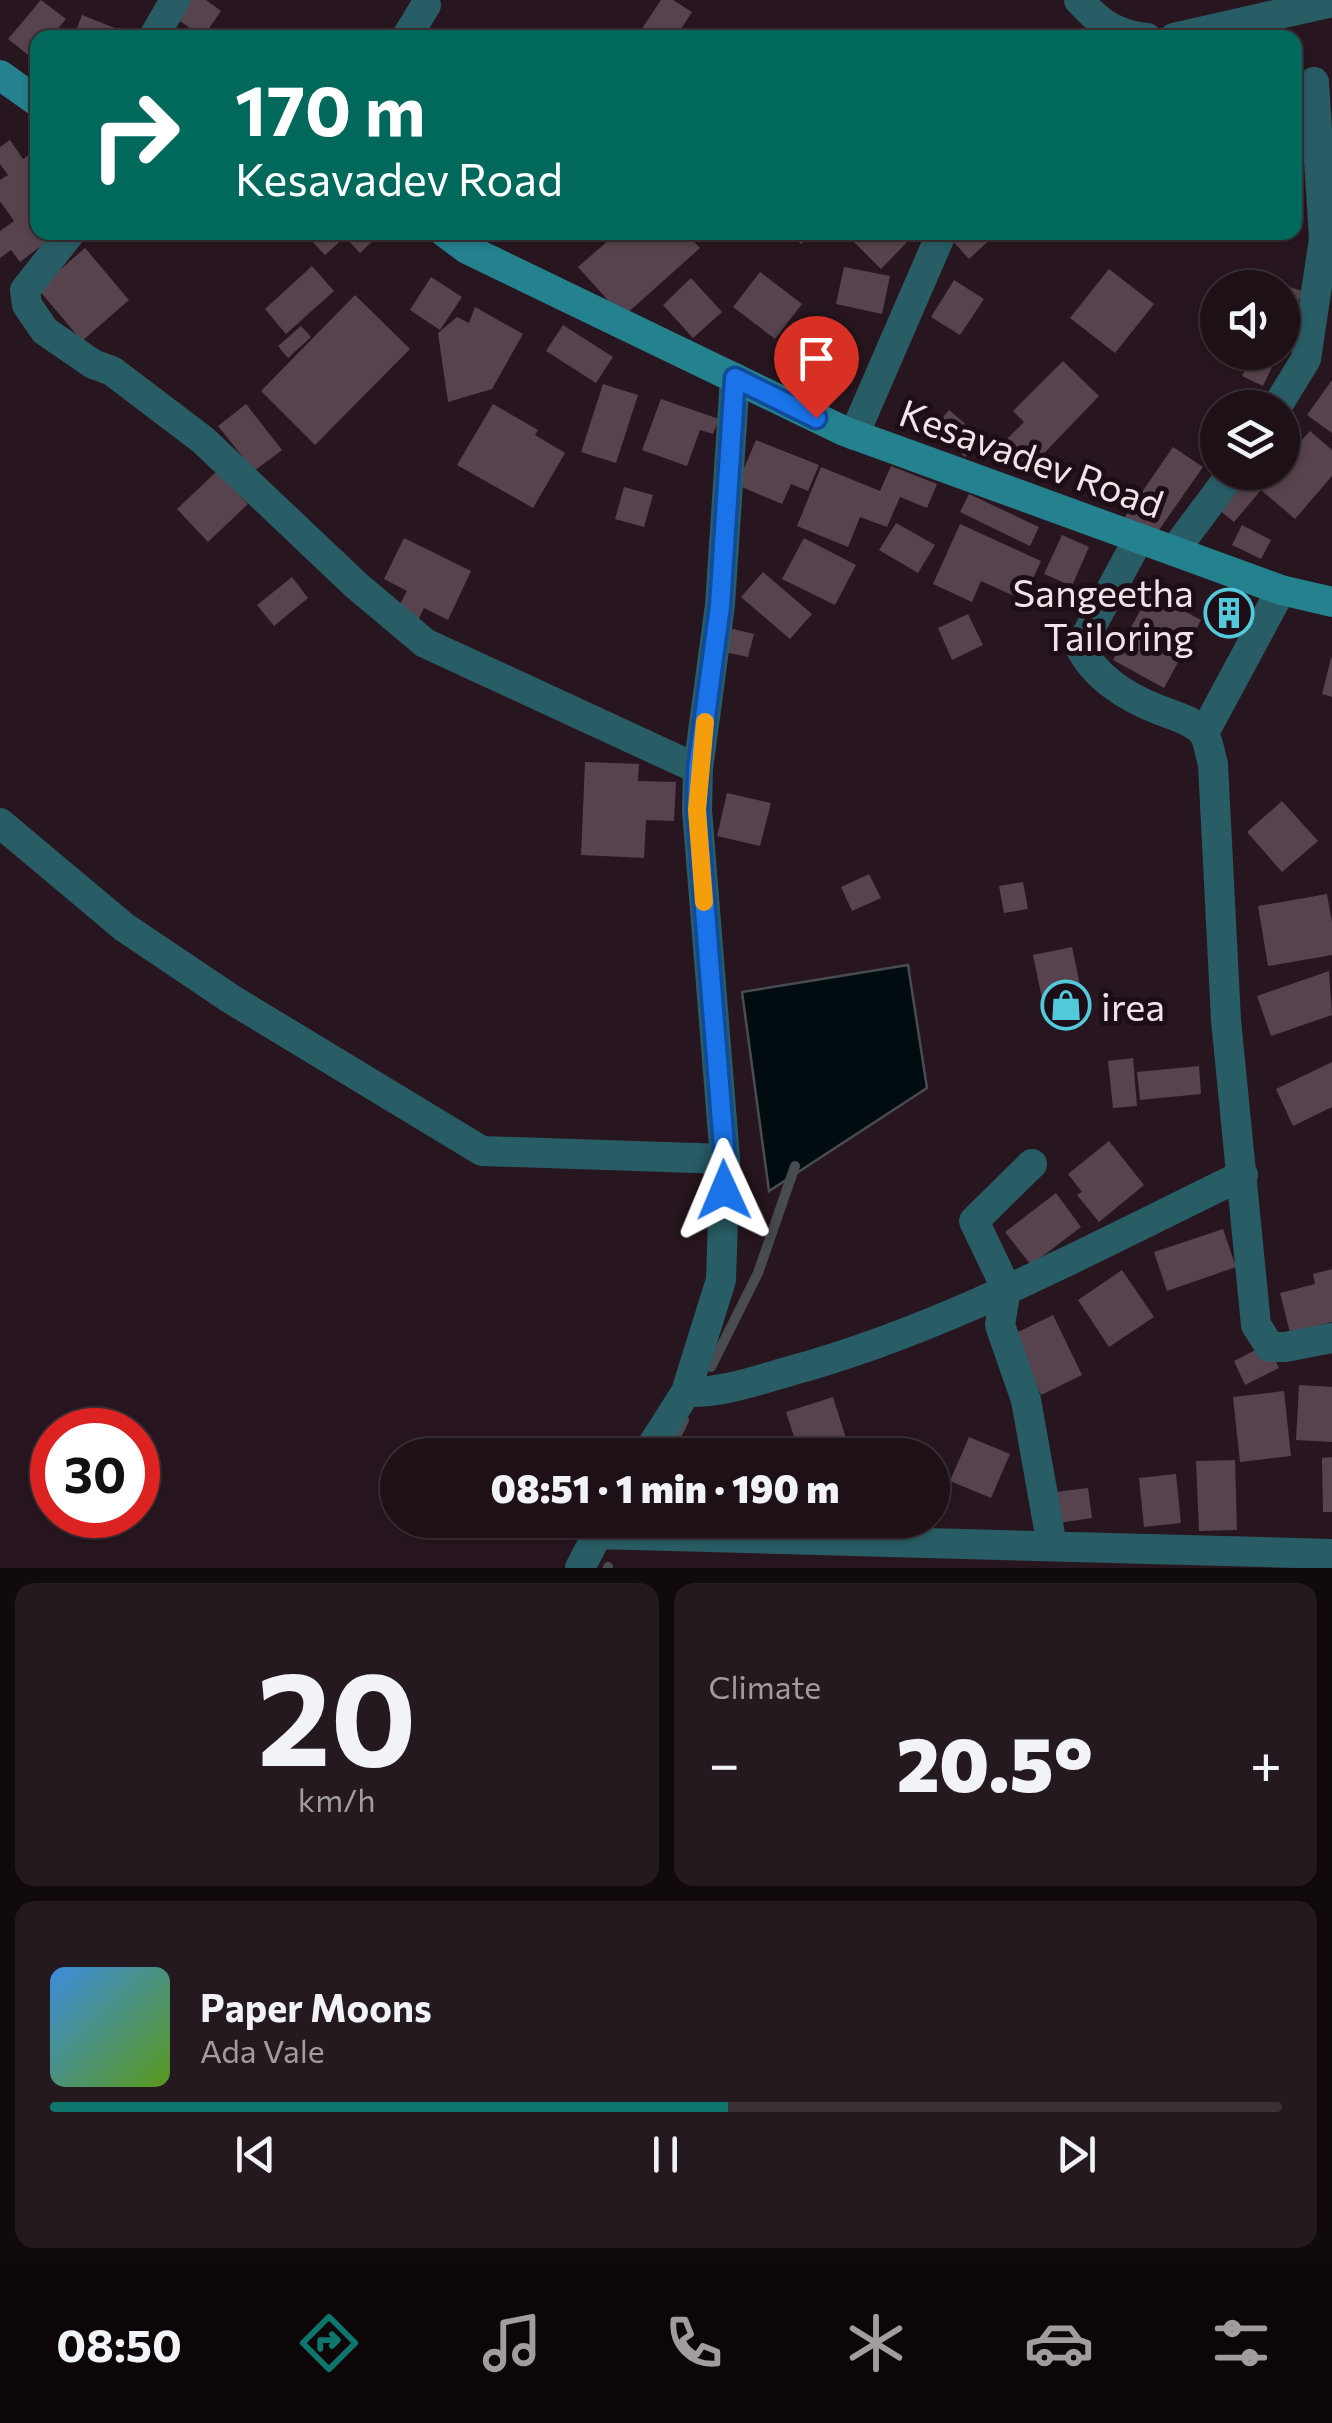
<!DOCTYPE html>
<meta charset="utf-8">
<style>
body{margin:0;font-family:Commissioner,sans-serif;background:#251920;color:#f1f3f6;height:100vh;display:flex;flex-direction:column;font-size:38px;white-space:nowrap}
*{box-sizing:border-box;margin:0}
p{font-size:32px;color:#a09da1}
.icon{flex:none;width:55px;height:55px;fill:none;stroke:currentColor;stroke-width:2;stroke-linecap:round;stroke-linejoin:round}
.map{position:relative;height:1568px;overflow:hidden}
.side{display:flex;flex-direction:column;gap:15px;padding:15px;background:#10090d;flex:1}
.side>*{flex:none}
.top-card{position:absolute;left:30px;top:30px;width:1272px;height:210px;border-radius:20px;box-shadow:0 2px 8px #0004,0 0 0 2px #3b3036;background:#00695c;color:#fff;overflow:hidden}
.fabs{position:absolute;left:1200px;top:270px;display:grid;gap:20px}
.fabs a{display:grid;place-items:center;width:100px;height:100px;border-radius:50%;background:#1d1017;box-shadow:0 2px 8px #0004,0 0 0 2px #3b3036;font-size:50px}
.speed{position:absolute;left:30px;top:1408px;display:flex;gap:20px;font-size:50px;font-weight:700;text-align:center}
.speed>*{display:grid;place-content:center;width:130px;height:130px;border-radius:50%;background:#1d1017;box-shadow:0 2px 8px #0004,0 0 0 2px #3b3036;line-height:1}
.speed .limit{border:15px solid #d22;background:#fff;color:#111}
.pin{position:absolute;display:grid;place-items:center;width:85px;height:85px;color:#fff;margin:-102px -42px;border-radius:50% 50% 50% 0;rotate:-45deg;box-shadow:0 0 10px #0007}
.pin .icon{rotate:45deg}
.me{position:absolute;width:110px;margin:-55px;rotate:359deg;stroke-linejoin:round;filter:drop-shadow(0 0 8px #0008)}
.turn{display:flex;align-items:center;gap:35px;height:210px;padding:0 40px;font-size:45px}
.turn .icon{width:130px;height:130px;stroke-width:2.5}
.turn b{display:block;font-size:70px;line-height:85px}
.big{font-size:75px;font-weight:800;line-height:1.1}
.side .tile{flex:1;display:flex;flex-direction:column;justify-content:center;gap:15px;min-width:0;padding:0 35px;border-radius:20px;background:#251920}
.side .dial{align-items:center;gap:0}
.dial b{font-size:130px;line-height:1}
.song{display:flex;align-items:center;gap:30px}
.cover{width:120px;height:120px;border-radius:15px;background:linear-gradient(135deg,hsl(210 70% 55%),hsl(90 70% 35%))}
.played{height:10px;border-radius:5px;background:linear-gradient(90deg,#0f766e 55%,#3b3036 55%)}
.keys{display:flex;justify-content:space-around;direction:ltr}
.heat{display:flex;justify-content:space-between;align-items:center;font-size:55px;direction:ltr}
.side .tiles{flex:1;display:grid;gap:15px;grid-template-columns:1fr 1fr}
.tile:last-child{grid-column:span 2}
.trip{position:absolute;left:380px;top:1438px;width:570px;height:100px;border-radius:50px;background:#1d1017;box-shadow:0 2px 8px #0004,0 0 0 2px #3b3036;font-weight:800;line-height:100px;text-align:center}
.tab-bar{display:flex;height:160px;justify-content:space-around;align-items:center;background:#0c0609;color:#a09da1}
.tab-bar .icon{width:70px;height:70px}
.tab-bar .on{color:#0f766e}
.tab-bar b{font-size:45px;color:#f1f3f6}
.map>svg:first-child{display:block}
</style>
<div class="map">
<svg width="1332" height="1568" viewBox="0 0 1332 1568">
<rect width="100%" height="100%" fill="#27161f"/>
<path fill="#000c0f" stroke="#484c50" stroke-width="2.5" d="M908 965 927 1088 769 1191 742 992Z"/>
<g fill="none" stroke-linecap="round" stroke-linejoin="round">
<path stroke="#484c50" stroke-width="10" d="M711 1367 758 1273 795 1166
M667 1455 684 1420
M608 1568V1567"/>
</g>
<path fill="#57434d" d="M41 0 66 19 50 38H38V51L32 58 8 39Z
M186 0H206L221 11 203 37 174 17Z
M661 0H673L692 12 675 38H653L641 30Z
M82 15 130 34 129 38H73Z
M10 140 23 159 38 148V211L31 215 38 224V232H44L49 240 20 262 11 250 0 258V231L14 221 0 201V180L8 175 0 164V147Z
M1295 185H1300V225H1295Z
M303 232H372L377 237 360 253 345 237 325 255Z
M618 232H655L663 242 673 232H685L700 248 623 317 578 267Z
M777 232H808L802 244Z
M853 232H917L881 269 849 237Z
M956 232H989L993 237 969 259 950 238Z
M85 248 129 300 82 341 38 289Z
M312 266 334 291 286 334 265 309Z
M844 267 890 276 882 314 836 304Z
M1109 269 1154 304 1115 353 1070 318Z
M760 272 802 304 775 339 733 307Z
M431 277 462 297 440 330 410 310Z
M691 278 722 312 693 338 663 305Z
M1265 279 1302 291 1286 338 1282 337V288H1262Z
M954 280 984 299 960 335 931 317Z
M355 295 410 349 315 445 261 391Z
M475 307 523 334 492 389 448 402 438 333 457 317 469 323Z
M563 325 613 357 596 383 546 351Z
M301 326 311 337 288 358 278 346Z
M1254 352H1269L1277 357 1263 386 1242 376Z
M1063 361 1099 396 1026 472 1000 446 1024 422 1013 411Z
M1332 380V433L1307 415Z
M603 384 638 395 616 463 581 452Z
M661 399 719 419 713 434 700 430 687 466 642 450Z
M246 404 282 450 254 471 218 426Z
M493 404 538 430 535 435 565 453 533 508 457 465Z
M949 410 982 438 965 457 933 429Z
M1218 421V459L1200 449Z
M1282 431 1298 444 1310 431 1332 450V476L1295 519 1261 490 1234 522 1214 506 1242 472H1282Z
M756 440 819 465 808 491 791 484 782 504 737 485Z
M1173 447 1203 467 1154 537 1125 517Z
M891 466 937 484 927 508 900 497 887 527 860 517 848 547 797 526 821 467 880 491Z
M217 471 248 504 208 542 177 509Z
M624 487 653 495 644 527 615 519Z
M969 494 1039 527 1030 546 960 512Z
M896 523 935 545 918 573 879 550Z
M960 524 1041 561 1023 600 981 581 972 602 933 584Z
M1242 525 1271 540 1261 559 1232 545Z
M1062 535 1089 547 1072 586 1044 574Z
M404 538 471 571 448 620 424 608 416 624 395 614 407 591 384 579Z
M804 538 856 565 835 605 782 579Z
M763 572 812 614 790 639 741 597Z
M292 577 308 598 274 626 257 605Z
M1217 592 1251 600 1242 634 1208 625Z
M1150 593 1201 620 1164 688 1113 660Z
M968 614 983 645 952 660 938 628Z
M725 627 754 634 748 657 720 651Z
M1331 658H1332V697L1322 694Z
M585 762 639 764 638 781 676 782 674 821 646 820 644 858 581 855Z
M727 793 771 803 760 846 717 836Z
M1282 801 1318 841 1282 872 1247 832Z
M869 874 881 898 852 911 841 887Z
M1023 882 1028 909 1004 913 999 886Z
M1327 894 1332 922V955L1268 966 1258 906Z
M1072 947 1082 994 1043 1003 1033 955Z
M1329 971 1332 1015 1271 1036 1257 996Z
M1133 1058 1137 1106 1113 1108 1108 1061Z
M1332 1062V1107L1293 1126 1276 1089Z
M1199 1066 1201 1094 1140 1100 1137 1072Z
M1109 1141 1144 1185 1099 1222 1077 1195 1082 1192 1068 1174Z
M1056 1193 1081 1227 1031 1265 1005 1232Z
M1223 1229 1236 1267 1167 1291 1154 1252Z
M1332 1269V1322L1290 1333 1280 1293 1315 1284 1313 1274Z
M1122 1270 1154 1317 1109 1347 1078 1300Z
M1053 1315 1082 1375 1041 1395 1012 1335Z
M1267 1344 1279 1368 1245 1385 1234 1361Z
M1299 1385 1332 1387V1442L1296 1440Z
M1284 1391 1291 1456 1240 1462 1233 1397Z
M833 1397 850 1451 837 1455H800L786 1412Z
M969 1437 1010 1454 991 1498 950 1481Z
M1332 1457V1512H1323L1322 1458Z
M1235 1460 1237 1530 1199 1531 1196 1461Z
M1176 1474 1181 1523 1144 1527 1139 1478Z
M1088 1488 1092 1518 1059 1523 1055 1492Z
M793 1520H841V1525L792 1523Z"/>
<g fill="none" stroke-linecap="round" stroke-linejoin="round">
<path stroke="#295d65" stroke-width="30" d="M1079 0C1099 23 1116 35 1147 38
M153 38 175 0
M406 38 426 5
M1174 38 1332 2
M71 232 25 290 27 305 45 331 93 364 112 371 203 440 357 586 425 643 698 769
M1276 408 1306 359 1324 239 1314 82
M854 435 942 232
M1139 538 1080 647C1094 676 1126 697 1157 709 1171 715 1195 720 1204 734 1209 742 1210 755 1213 764L1226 1020 1256 1325 1270 1347H1285L1332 1338
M1174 551 1233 472
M1204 733 1281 590
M0 823 124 927 231 999 482 1151 725 1159
M1032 1164 974 1221 1006 1288 1000 1325 1026 1400 1052 1546
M686 1392C722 1393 755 1381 790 1371 948 1328 1096 1246 1243 1175
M646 1455 686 1392 721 1280 725 1159 697 810 698 769 720 605 735 378
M597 1534 1332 1554
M580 1568 605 1520"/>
<path stroke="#24818e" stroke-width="30" d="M0 75 38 102
M444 232 467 249 844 431 1281 590 1332 602"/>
</g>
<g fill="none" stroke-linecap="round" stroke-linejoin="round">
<g stroke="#114b97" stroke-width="25">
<path id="route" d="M724 1190 725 1159 697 810 698 769 720 606 735 378 816 418"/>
</g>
<use href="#route" stroke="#1a73e8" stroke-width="18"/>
<path stroke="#f59e0b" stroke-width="18" d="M704 902 697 810 705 722"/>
</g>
<defs>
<g id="building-ring" transform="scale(2.5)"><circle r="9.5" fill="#1d0d16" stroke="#53cadc" stroke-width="1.5"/><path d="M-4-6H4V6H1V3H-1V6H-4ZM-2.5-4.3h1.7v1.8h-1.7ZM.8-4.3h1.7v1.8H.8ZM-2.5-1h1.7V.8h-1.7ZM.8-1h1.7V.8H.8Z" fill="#53cadc"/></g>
<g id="shop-ring" transform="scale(2.5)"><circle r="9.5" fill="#1d0d16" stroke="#53cadc" stroke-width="1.5"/><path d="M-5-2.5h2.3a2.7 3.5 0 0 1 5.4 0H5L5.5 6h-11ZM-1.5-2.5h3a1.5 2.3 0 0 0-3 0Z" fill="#53cadc"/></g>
</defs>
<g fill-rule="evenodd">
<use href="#building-ring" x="1229" y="613"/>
<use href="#shop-ring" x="1066" y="1005"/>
</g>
<g text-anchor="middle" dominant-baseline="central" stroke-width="10" stroke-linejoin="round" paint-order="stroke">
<g font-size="38" fill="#f0e3e9" stroke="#1d0d16">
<text transform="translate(1032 457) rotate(20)">Kesavadev Road</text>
</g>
<g font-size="38" fill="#f0e3e9" stroke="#1d0d16" text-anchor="end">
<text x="1194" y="591">Sangeetha<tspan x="1194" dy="44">Tailoring</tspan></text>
<text x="1101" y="1005" text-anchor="start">irea</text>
</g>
</g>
</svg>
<div class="fabs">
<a><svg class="icon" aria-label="sound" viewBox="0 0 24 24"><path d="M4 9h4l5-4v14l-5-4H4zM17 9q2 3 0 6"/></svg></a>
<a><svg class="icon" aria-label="layers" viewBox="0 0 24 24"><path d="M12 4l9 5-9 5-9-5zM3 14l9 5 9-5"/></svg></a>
</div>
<div class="speed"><div class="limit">30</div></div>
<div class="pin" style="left:816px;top:418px;background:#d93025"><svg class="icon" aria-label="arrive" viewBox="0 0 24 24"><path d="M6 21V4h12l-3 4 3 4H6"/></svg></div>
<svg class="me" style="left:724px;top:1190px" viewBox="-20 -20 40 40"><path d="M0-17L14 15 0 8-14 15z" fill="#1a73e8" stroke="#fff" stroke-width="4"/></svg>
<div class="trip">08:51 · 1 min · 190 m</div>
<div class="top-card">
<div class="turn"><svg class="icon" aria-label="right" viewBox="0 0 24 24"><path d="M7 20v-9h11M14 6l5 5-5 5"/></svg><div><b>170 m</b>Kesavadev Road</div></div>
</div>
</div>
<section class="side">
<div class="tiles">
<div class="tile dial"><b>20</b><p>km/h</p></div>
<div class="tile"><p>Climate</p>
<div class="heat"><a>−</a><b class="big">20.5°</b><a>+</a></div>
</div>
<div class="tile">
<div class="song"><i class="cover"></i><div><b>Paper Moons</b><p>Ada Vale</p></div></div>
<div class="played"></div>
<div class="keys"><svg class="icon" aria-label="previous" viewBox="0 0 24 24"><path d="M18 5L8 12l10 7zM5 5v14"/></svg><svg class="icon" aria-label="pause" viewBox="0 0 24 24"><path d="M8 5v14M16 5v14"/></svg><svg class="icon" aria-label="next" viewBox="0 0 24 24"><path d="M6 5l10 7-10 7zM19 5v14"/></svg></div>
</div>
</div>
</section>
<nav class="tab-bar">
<b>08:50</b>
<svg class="icon on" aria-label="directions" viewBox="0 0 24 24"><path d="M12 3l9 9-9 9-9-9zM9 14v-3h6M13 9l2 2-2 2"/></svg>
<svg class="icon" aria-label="music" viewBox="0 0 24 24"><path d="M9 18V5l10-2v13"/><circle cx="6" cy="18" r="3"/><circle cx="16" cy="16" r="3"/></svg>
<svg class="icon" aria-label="phone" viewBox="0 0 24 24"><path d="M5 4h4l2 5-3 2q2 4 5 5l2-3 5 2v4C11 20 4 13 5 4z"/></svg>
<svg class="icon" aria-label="climate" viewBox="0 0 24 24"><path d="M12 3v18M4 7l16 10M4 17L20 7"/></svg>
<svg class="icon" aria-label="car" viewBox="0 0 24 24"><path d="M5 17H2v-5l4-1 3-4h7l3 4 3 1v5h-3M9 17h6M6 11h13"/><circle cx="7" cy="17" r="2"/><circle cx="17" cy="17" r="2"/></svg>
<svg class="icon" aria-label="filters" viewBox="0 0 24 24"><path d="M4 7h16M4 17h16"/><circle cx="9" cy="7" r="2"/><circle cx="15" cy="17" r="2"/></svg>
</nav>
